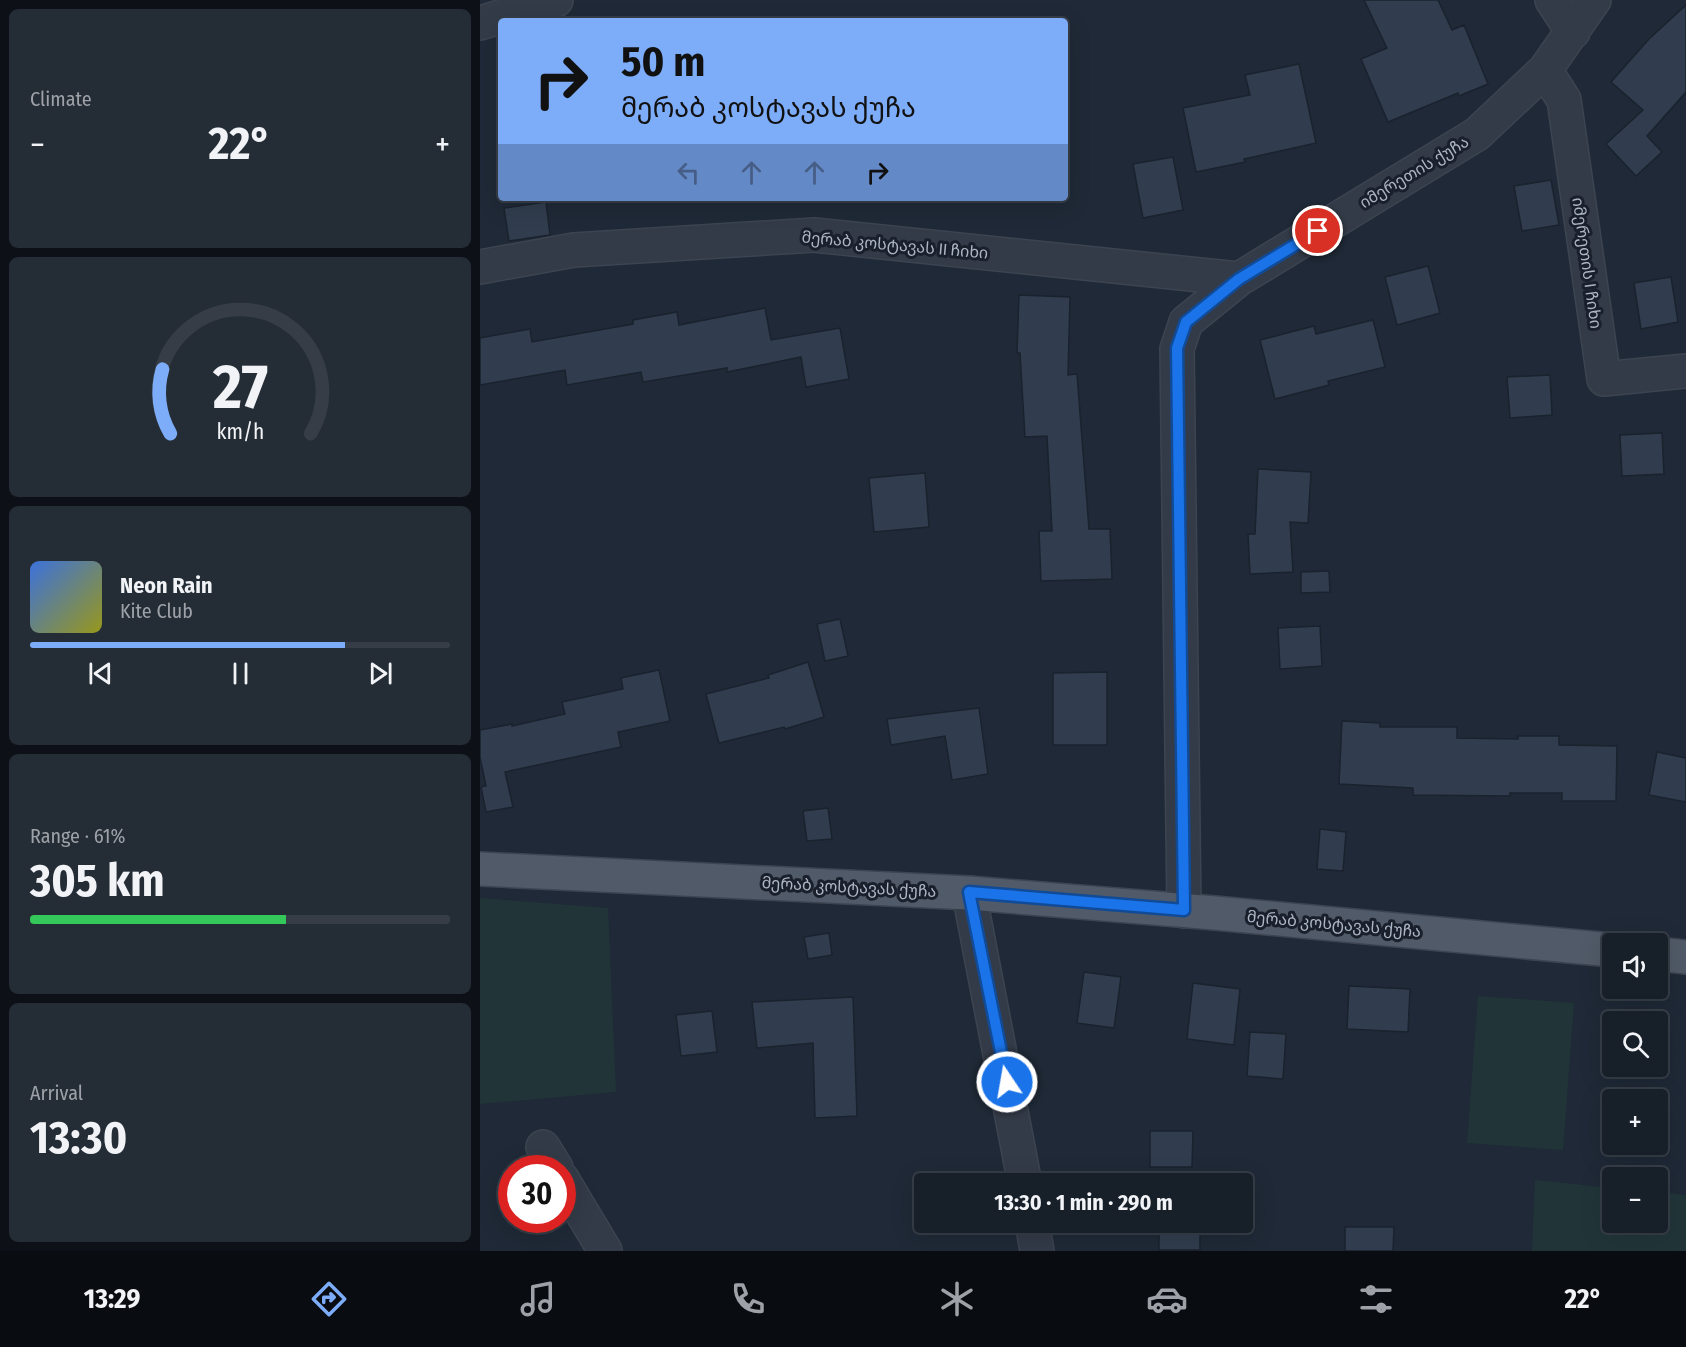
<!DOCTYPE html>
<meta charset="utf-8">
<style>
body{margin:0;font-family:"Fira Sans Condensed","Noto Sans Georgian",sans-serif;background:#242c35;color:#f1f3f6;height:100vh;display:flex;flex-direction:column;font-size:22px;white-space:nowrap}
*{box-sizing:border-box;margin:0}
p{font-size:20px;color:#9ea2a8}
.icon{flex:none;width:33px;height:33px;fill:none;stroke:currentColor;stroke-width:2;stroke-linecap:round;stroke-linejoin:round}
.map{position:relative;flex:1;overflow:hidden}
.details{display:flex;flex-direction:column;gap:9px;padding:9px;background:#0d1117;width:480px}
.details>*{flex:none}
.hud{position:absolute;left:18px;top:18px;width:570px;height:183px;border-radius:6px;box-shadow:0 6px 24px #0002,0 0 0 2px #363d46;background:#7dacf9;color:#111;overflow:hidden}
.buttons{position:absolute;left:1122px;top:933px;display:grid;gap:12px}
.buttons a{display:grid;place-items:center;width:66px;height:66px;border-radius:6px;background:#171f29;box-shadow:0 6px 24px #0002,0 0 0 2px #363d46;font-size:30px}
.speed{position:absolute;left:18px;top:1155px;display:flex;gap:12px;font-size:30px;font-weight:700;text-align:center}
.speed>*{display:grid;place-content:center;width:78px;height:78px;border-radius:50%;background:#171f29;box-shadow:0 6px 24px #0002,0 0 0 2px #363d46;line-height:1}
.speed .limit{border:9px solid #d22;background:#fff;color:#111}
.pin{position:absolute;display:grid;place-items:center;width:51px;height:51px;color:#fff;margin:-26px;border:3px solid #fff;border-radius:50%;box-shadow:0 2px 6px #0007}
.me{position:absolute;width:66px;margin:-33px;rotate:348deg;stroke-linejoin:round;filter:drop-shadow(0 0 4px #0008)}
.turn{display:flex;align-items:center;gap:21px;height:126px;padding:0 24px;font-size:27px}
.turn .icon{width:78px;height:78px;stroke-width:2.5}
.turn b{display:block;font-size:42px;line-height:51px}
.lanes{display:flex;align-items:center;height:57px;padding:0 24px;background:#0003;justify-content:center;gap:30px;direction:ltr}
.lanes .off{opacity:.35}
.big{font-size:45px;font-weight:700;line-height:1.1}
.details .card{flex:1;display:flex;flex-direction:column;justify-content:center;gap:9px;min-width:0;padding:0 21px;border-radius:9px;background:#242c35}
.details .dial{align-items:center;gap:0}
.dial svg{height:156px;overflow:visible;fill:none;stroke:#363d46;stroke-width:7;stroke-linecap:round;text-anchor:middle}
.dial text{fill:#f1f3f6;stroke:none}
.song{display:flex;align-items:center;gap:18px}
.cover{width:72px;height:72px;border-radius:9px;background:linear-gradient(135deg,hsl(220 70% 55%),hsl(60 70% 35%))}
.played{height:6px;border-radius:3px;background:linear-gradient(90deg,#7dacf9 75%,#363d46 75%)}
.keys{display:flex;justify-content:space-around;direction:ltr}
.heat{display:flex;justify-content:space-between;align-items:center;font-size:33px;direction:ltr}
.charge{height:9px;border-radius:4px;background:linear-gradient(90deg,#34c759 61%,#363d46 0)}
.trip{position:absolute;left:434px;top:1173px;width:339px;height:60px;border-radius:6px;background:#171f29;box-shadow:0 6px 24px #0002,0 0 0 2px #363d46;font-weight:700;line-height:60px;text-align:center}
.tab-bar{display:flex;height:96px;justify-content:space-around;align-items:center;background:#090c10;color:#9ea2a8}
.tab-bar .icon{width:42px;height:42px}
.tab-bar .active{color:#7dacf9}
.tab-bar b{font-size:27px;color:#f1f3f6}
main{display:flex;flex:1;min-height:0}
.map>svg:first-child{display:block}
</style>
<main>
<section class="details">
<div class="card"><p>Climate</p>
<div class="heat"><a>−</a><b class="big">22°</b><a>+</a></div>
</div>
<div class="card dial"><svg viewBox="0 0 100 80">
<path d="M14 69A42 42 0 1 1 86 69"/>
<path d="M14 69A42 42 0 0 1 10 36" stroke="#7dacf9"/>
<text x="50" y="56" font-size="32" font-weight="700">27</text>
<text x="50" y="72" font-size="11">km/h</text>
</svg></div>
<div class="card">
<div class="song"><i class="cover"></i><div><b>Neon Rain</b><p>Kite Club</p></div></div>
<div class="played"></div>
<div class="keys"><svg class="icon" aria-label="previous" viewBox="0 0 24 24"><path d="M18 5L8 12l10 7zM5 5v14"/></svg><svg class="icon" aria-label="pause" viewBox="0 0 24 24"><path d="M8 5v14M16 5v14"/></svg><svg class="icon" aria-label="next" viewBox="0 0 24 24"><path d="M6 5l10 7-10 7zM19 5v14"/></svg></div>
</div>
<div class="card"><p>Range · 61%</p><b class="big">305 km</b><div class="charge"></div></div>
<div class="card"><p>Arrival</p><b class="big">13:30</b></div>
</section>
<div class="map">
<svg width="1206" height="1251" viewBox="0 0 1206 1251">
<rect width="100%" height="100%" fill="#1f2937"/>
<path fill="#213538" d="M0 898 128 908 136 1092 0 1104Z
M998 996 1094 1003 1083 1150 987 1143Z
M1055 1180 1132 1188V1222H1178V1192L1206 1195V1251H1052Z"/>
<path fill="#313d4e" stroke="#1a222e" stroke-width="1.5" d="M884 0H958L972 30 984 25 1008 84 979 96 978 93 908 122 881 59 907 48Z
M1206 5V92L1167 136 1182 152 1156 176 1126 144 1163 110 1131 82 1169 39Z
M819 64 836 143 764 159 765 162 716 172 703 108 770 95 765 75Z
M693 157 703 210 663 218 653 164Z
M1071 180 1079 225 1042 231 1034 186Z
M66 202 70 235 29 241 24 208Z
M948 266 960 313 917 325 905 277Z
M1191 277 1198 322 1161 329 1154 283Z
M539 295 590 297 588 375 597 374 609 529H630L632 579 561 581 559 531H572L567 436 545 437 540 353H537Z
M285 308 291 340 360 328 369 379 326 387 321 357 247 372V368L163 382 161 372 87 385 85 370 0 385V338L50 329 52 342 153 324V320L197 312 199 325Z
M893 320 905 367 848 381 849 385 795 399 780 340 834 326 836 334Z
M1070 375 1072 415 1030 418 1027 377Z
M1182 433 1184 474 1142 476 1140 435Z
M778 469 831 472 828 523 810 522 813 572 770 574 768 534H775Z
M445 473 449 527 394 532 389 478Z
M849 571 850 592 821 593V572Z
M360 619 368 656 345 661 337 624Z
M840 626 842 666 800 669 798 628Z
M328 662 344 717 305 729 304 727 239 743 226 694 289 678 288 675Z
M179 670 190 721 138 732 141 747 25 772 33 807 6 812 1 787 6 786 0 757V730L32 724V726L85 714 82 702 143 689 141 678Z
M627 672V745H573V673Z
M499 708 508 774 472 780 465 736 411 745 407 719Z
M862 721 900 723V727H977V738L1038 739V736H1079V745L1137 746 1136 801H1082V793H1030V796L933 795V788L859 784Z
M1177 752 1206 758V802L1169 795Z
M348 808 352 839 327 841 323 811Z
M840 829 866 832 863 871 837 869Z
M349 933 352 955 328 959 324 937Z
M604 972 641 977 634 1028 597 1023Z
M713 983 760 989 754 1045 707 1039Z
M869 986 930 989 928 1032 867 1029Z
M373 997 377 1116 335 1118 333 1043 277 1048 272 1002Z
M232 1011 237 1052 201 1056 196 1015Z
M770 1032 806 1034 803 1079 767 1076Z
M670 1131H713L712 1167H670Z
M679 1222H720V1250H679Z
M865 1227H914L913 1251H865Z"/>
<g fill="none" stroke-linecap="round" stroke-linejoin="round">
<g stroke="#3c4451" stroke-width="36">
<path id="minor" d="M1072 0 1093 32
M0 23 76 0
M1065 70 1084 100 1124 379 1206 371
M0 267 94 250 334 235 759 279
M489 893 545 1184
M704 911 697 349 706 322 759 279 997 134 1065 70 1114 0
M63 1147 76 1168
M82 1179 125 1251
M552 1222 557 1251"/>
</g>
<g stroke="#3c4451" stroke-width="36">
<path id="major" d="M0 869 489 893 735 913 1132 950
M1178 954 1206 957"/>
</g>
<use href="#minor" stroke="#333b48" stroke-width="33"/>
<use href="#major" stroke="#515a68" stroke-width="33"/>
</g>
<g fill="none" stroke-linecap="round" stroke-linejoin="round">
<g stroke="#114b97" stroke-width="15">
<path id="route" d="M527 1082 489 892 704 910 697 348 706 322 759 279 838 231"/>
</g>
<use href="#route" stroke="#1a73e8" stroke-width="10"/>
</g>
<g text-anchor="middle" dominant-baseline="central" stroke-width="6" stroke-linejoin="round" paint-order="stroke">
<g font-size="16" fill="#adb6c5" stroke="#19202c">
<text transform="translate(934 172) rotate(-31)">იმერეთის ქუჩა</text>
<text transform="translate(415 245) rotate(5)">მერაბ კოსტავას II ჩიხი</text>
<text transform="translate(1107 263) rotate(82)">იმერეთის I ჩიხი</text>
<text transform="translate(369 887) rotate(3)">მერაბ კოსტავას ქუჩა</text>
<text transform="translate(854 924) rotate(5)">მერაბ კოსტავას ქუჩა</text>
</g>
</g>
</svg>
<div class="buttons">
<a><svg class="icon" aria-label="sound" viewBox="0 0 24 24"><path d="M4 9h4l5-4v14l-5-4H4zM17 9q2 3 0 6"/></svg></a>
<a><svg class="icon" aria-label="search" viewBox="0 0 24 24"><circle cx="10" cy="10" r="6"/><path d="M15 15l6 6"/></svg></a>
<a>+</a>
<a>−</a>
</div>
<div class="speed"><div class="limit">30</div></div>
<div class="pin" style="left:838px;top:231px;background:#d93025"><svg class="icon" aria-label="arrive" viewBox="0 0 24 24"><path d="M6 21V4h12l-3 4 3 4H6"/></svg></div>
<svg class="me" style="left:527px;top:1082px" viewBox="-20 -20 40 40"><circle r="17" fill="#1a73e8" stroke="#fff" stroke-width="3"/><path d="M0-11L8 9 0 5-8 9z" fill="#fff"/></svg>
<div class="trip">13:30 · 1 min · 290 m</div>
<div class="hud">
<div class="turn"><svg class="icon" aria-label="right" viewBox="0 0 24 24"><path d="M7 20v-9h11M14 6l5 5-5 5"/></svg><div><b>50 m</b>მერაბ კოსტავას ქუჩა</div></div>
<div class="lanes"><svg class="icon off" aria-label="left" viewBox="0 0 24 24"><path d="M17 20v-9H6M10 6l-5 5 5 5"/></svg><svg class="icon off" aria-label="ahead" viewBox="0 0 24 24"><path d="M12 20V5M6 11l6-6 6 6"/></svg><svg class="icon off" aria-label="ahead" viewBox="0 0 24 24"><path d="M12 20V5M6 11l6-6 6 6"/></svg><svg class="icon" aria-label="right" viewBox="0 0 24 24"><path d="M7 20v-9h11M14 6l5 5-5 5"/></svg></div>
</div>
</div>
</main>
<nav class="tab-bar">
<b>13:29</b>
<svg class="icon active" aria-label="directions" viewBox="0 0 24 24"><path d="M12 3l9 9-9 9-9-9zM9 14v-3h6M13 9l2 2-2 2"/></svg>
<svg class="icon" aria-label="music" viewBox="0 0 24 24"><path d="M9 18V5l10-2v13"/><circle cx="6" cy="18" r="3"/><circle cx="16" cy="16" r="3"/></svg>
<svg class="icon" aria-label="phone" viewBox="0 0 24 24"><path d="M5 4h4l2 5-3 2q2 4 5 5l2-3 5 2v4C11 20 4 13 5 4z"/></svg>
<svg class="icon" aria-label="climate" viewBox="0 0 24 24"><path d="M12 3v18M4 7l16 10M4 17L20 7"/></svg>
<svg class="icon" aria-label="car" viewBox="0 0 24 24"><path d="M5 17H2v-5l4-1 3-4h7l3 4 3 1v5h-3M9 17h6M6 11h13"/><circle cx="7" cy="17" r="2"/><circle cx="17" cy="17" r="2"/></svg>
<svg class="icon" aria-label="filters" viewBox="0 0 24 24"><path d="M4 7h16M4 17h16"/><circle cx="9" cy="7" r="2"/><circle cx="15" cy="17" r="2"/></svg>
<b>22°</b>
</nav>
